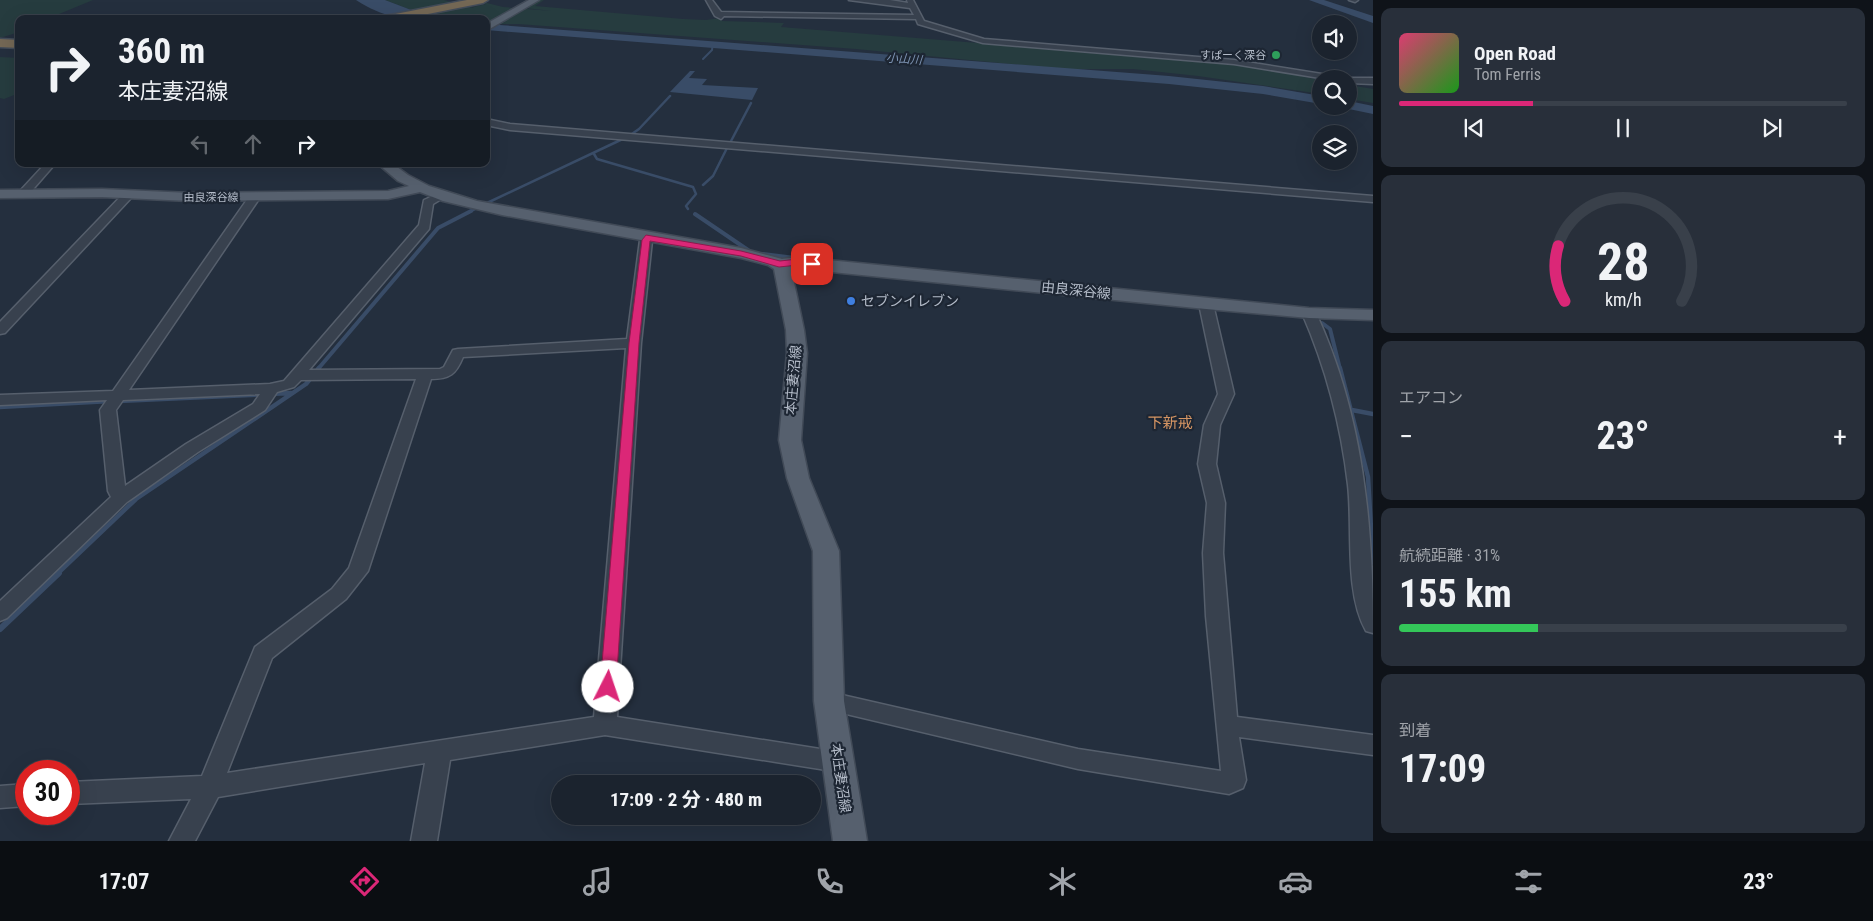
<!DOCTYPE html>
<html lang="ja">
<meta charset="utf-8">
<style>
body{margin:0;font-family:"Roboto Condensed","Noto Sans JP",sans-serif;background:#282f3a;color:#f1f3f6;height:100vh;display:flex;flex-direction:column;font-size:19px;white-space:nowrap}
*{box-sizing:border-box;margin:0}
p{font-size:16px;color:#a0a4aa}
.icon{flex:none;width:28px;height:28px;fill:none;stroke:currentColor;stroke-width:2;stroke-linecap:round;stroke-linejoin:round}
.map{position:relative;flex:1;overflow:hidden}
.drawer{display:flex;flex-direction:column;gap:8px;padding:8px;background:#0f1319;width:500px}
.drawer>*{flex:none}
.top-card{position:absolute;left:15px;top:15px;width:475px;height:152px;border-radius:10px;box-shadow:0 5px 20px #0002,0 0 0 1px #39404a;background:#1b232e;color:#f1f3f6;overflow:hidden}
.fabs{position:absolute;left:1312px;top:15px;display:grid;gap:10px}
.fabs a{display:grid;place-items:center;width:45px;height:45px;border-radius:50%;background:#1b232e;box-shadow:0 5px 20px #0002,0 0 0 1px #39404a;font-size:25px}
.speed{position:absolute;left:15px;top:760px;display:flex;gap:10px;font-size:25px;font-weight:700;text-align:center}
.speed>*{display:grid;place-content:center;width:65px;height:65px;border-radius:50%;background:#1b232e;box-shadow:0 5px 20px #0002,0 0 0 1px #39404a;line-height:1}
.speed .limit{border:8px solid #d22;background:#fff;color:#111}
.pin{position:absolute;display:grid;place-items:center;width:42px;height:42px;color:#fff;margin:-21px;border-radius:10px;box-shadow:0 2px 8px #0006}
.me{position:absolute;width:55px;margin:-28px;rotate:4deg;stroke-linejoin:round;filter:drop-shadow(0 0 4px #0008)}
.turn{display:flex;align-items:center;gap:18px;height:105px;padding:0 20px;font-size:22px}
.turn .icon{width:65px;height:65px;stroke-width:2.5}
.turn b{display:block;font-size:35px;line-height:42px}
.lanes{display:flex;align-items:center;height:48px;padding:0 20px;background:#0003;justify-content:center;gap:25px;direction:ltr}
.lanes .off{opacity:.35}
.big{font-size:38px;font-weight:700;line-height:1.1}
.drawer .tile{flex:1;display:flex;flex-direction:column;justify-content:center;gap:8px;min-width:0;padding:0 18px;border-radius:10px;background:#282f3a}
.drawer .dial{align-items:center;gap:0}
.dial svg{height:130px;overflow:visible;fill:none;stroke:#39404a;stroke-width:7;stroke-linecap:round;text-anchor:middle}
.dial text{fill:#f1f3f6;stroke:none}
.song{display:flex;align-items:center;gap:15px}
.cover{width:60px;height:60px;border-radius:8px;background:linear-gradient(135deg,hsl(340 70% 55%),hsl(120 70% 35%))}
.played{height:5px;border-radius:2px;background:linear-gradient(90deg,#db2777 30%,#39404a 30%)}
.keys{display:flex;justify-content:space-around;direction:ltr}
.heat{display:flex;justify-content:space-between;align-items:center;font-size:28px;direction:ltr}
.charge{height:8px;border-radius:4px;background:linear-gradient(90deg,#34c759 31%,#39404a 0)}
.trip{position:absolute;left:551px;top:775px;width:270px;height:50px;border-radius:25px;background:#1b232e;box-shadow:0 5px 20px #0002,0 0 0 1px #39404a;font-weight:700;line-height:50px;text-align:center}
.tab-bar{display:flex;height:80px;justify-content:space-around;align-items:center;background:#0b0e12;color:#a0a4aa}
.tab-bar .icon{width:35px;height:35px}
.tab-bar .current{color:#db2777}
.tab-bar b{font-size:22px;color:#f1f3f6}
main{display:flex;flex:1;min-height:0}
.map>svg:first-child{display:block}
</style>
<main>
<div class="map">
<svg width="1373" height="841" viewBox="0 0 1373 841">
<rect width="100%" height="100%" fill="#242f3e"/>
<path fill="#263c3f" d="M0 0H93L47 19H19V32L0 38Z
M385 0H444L474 8 473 7 486 4 483 2 503 7 552 11 525 8 539 0H544L535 6 683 19 706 20 721 18 722 21 784 23 781 27 1227 63 1339 79H1321L1298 76 1321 80V94L1198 76 1133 69H1061L856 49 518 24H486V19H435Z
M0 57 19 58V93L4 99 0 98Z
M1349 85 1373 89V103L1349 99Z"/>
<path fill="#394c67" d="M356 0H385L435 19C402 19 384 18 356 0Z
M690 71H695L689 78 707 79 702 85 758 88 752 100 670 92Z"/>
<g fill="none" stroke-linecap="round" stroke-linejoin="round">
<path stroke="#394c67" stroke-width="2" d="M703 59 712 50 713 43"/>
<path stroke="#394c67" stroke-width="2.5" d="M730 143 751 103
M594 154 597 159 693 187 696 194 686 206 688 209
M703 185 713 176 727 148
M487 203 629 136 639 129 670 96
M468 213 477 208"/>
<path stroke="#394c67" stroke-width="4" d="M695 214 748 250
M763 254 795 258
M1322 323 1330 329 1340 369
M318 369 438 228 471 211"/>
<path stroke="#394c67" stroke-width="4.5" d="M1340 368 1368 477 1373 562
M119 401 291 393
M0 407 111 401
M1352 410 1373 414
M57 574 136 499 306 384 319 368"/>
<path stroke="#394c67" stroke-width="6" d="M0 629 59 573"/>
<path fill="#394c67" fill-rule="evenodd" d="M1309 0H1324L1373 16V23Z
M486 24 1169 76 1263 86 1321 96V104L1263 94 1169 84 486 30Z
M1349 101 1373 106V114L1344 108 1343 106H1349Z"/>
<g stroke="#565f6c" stroke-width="3">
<path id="minor" d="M706 0H712L721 12 914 15 910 8 849 0H890L908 3 907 0H913L924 21 984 39 1234 60 1347 78H1373V84L1349 83V79H1326L1234 64 983 43 918 24 916 19 724 16 721 19 715 16Z
M1349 0H1358L1355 2Z
M486 119 510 124 1373 196V202L510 130 486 125Z
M45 164H55L28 195H20V191Z
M128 192 134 195 132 197 5 333 0 334V322L124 193Z
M442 192 448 195 433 204 429 229 309 370 440 369 444 367 453 350 458 349 627 339 640 240 645 234H653L655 237 652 241 641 343 617 717 839 752 847 755 851 762 847 769 839 772 605 735 450 760 437 841H411L425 763 218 797 195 841H169L191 799 69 804V782L202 776 255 647 332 589 349 568 416 379 301 380 294 387 277 392 265 410 198 452 127 502 7 618 0 621V601L111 497 108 491 100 410 107 400 0 405V395L113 391 251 194 255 193 261 196 129 390 270 384 284 381 419 225 424 200ZM626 348 594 717 227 773 272 658 346 599 368 571 431 379C450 379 456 374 463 357ZM260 394 253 404 186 444 125 486 116 410 123 400Z
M1206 300 1213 304 1234 394 1220 425 1216 464 1225 503 1223 553 1237 717 1373 735V755L1239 737 1246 780 1243 788 1229 794 1078 769 821 708 818 701 821 694 829 692 1078 749 1221 771 1206 616 1203 553 1207 503 1198 464 1204 425 1218 394 1199 304Z
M1309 309 1316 313C1363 415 1373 522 1373 633L1366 631C1344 592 1353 528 1348 485 1341 425 1326 368 1302 313Z
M26 784V806L0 808V786Z"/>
</g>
<g stroke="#414a57" stroke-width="3">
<path id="major" d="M529 0H539L486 31V24Z
M378 164H393L408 175 429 186 477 201 741 248 782 259 798 257 1309 308 1373 310V320L1309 318 1206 309 791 268 804 330 807 353 801 440 809 478 839 551 844 701 867 841H833L814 701 813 551 787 478 779 440 787 353 786 330 774 269 768 265 741 258 502 215 443 201 420 192 388 199 190 201 102 197 0 198V190L102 189 190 193 388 191 409 186 398 181Z"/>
</g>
<g stroke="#434c59" stroke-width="3">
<path id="highway" d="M467 0H488L483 3 403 19H380L385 16Z
M0 39 19 40V48L0 47Z"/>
</g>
<use href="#minor" fill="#38414e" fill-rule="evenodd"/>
<use href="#major" fill="#56606e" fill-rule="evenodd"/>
<use href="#highway" fill="#746855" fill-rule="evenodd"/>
</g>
<path fill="#db2777" stroke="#8e194d" d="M646 235 741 251 780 261 798 259 817 264 812 266 798 265 779 267 741 256 650 241 639 343 616 687 614 691 608 693 602 691 600 687 629 343 642 240Z"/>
<circle fill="#2e9e5b" stroke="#1d2633" stroke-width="2" cx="1276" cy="55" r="5"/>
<circle fill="#3f7fe0" stroke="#1d2633" stroke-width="2" cx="851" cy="301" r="5"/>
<g text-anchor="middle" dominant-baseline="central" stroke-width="4.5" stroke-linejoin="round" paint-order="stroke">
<g font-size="11" fill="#b4bcc9" stroke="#1d2633" text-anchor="end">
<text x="1266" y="55">すぱーく深谷</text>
</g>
<g font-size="11" fill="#b4bcc9" stroke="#1d2633">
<text x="211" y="197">由良深谷線</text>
</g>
<g font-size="12" font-style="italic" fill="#7c92b1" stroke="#1d2633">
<text transform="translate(904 59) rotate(4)">小山川</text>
</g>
<g font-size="14" fill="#b4bcc9" stroke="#1d2633">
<text transform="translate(1076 290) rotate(6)">由良深谷線</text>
<text transform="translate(793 380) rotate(-85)">本庄妻沼線</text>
<text transform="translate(841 778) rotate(82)">本庄妻沼線</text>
</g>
<g font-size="14" fill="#b4bcc9" stroke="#1d2633" text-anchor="start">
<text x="861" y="301">セブンイレブン</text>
</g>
<g font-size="15" fill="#d59563" stroke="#1d2633">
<text x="1170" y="423">下新戒</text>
</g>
</g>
</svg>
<div class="fabs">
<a><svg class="icon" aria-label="sound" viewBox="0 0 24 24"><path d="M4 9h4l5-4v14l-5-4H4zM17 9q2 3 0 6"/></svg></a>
<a><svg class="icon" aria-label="search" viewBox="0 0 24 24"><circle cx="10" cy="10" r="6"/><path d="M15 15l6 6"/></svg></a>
<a><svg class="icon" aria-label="layers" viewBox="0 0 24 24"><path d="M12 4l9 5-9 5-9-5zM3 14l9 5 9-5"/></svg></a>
</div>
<div class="speed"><div class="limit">30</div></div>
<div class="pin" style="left:812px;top:264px;background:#d93025"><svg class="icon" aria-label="arrive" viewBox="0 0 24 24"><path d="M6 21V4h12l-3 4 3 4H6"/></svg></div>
<svg class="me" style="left:608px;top:687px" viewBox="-20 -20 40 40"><circle r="19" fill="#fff"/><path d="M0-13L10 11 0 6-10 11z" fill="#db2777"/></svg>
<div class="trip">17:09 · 2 分 · 480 m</div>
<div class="top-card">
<div class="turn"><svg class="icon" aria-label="right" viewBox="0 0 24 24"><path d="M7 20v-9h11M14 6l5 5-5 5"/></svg><div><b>360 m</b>本庄妻沼線</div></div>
<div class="lanes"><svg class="icon off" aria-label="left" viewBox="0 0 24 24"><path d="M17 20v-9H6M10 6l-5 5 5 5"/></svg><svg class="icon off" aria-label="ahead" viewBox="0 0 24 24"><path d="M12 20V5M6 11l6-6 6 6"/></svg><svg class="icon" aria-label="right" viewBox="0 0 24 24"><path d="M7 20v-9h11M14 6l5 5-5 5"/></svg></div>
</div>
</div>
<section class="drawer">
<div class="tile">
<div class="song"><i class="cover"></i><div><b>Open Road</b><p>Tom Ferris</p></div></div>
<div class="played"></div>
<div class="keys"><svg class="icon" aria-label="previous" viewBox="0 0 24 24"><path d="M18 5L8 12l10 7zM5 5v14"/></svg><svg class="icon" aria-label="pause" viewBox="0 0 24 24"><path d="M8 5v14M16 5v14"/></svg><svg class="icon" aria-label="next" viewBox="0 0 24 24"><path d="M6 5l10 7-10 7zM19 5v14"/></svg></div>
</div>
<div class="tile dial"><svg viewBox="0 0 100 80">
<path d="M14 69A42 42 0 1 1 86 69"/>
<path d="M14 69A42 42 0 0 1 10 35" stroke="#db2777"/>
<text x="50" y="56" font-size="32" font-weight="700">28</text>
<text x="50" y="72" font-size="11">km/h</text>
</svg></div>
<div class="tile"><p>エアコン</p>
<div class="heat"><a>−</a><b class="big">23°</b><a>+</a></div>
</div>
<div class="tile"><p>航続距離 · 31%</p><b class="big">155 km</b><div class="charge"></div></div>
<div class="tile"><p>到着</p><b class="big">17:09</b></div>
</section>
</main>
<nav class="tab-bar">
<b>17:07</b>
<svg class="icon current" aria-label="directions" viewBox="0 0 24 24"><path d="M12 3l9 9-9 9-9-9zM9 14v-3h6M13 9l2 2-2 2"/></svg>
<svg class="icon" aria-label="music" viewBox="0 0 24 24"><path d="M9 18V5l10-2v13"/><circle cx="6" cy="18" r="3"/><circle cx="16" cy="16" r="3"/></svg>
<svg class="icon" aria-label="phone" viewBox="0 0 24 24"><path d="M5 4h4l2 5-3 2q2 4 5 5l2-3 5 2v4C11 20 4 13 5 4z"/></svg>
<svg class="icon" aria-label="climate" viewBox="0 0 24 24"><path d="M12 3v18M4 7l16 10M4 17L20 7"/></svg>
<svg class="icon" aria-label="car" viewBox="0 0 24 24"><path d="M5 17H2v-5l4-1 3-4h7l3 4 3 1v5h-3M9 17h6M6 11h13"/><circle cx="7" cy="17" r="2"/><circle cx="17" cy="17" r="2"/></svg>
<svg class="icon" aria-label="filters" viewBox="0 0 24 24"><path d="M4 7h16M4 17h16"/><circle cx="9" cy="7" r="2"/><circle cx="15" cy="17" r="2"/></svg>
<b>23°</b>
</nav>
